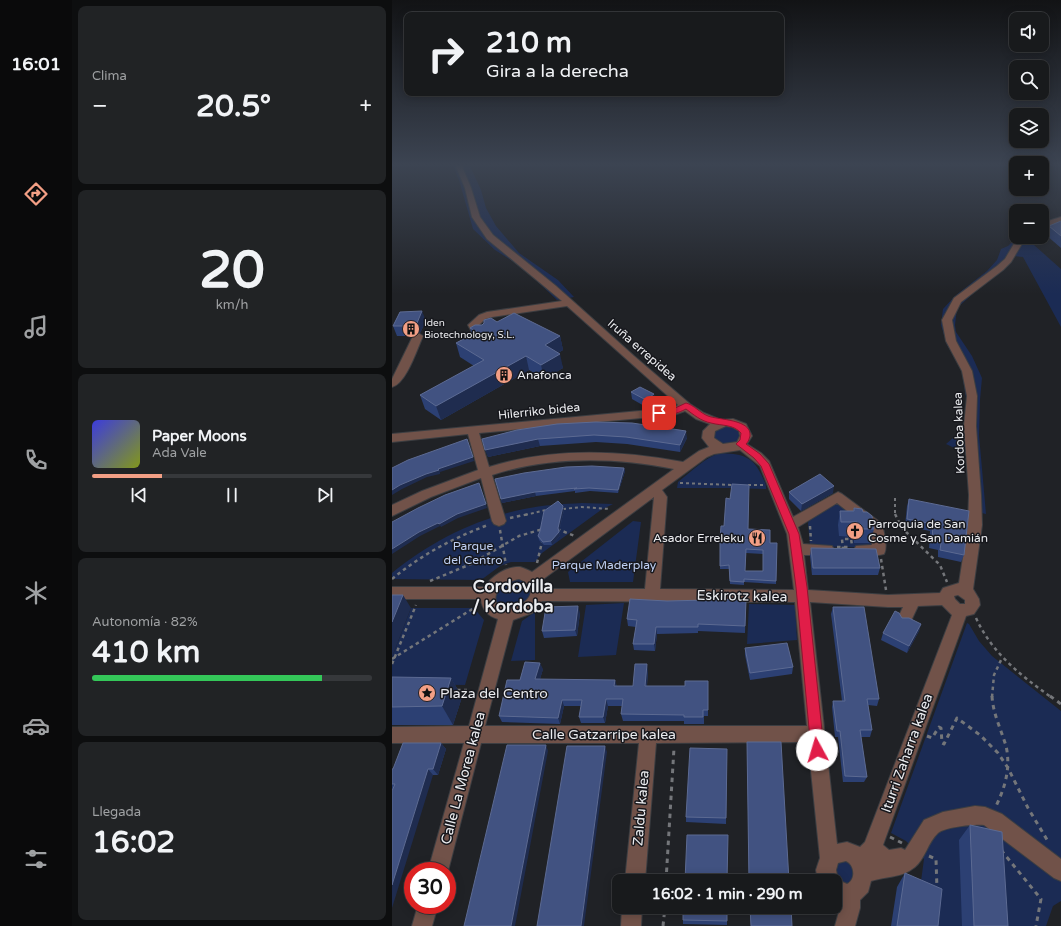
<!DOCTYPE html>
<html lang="es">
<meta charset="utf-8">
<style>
body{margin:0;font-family:"Varela Round",sans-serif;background:#212325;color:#f1f3f6;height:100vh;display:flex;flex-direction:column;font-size:15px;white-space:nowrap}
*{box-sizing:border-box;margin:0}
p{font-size:13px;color:#9fa1a3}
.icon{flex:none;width:22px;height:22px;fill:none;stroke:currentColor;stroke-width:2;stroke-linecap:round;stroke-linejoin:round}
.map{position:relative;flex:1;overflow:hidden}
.panel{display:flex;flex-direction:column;gap:6px;padding:6px;background:#0d0e0f;width:320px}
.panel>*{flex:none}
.hud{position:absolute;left:12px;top:12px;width:380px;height:84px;border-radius:8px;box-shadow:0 2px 10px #0003,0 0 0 1px #36383b;background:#181a1c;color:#f1f3f6;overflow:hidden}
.buttons{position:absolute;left:617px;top:12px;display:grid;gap:8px}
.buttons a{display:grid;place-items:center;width:40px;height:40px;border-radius:8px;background:#181a1c;box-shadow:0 2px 10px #0003,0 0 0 1px #36383b;font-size:20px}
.speed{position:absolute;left:12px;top:862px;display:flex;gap:8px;font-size:20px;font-weight:700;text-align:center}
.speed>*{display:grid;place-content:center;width:52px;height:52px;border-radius:50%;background:#181a1c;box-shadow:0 2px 10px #0003,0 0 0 1px #36383b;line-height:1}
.speed .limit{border:6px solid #d22;background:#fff;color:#111}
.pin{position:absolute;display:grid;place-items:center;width:34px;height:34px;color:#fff;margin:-17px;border-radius:8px;box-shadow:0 2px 6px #0006}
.me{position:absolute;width:44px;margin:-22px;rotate:354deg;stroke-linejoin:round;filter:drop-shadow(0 0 3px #0008)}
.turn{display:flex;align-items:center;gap:14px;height:84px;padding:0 16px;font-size:18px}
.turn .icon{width:52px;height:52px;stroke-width:2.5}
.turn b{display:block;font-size:28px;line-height:34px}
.big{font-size:30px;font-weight:800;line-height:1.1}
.panel .tile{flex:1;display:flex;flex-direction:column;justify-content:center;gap:6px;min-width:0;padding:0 14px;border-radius:8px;background:#212325}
.panel .dial{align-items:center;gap:0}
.dial b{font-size:52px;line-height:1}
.song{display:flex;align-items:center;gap:12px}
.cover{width:48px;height:48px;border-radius:6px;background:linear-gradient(135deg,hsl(240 70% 55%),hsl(70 70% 35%))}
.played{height:4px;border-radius:2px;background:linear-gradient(90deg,#f39f85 25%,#36383b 25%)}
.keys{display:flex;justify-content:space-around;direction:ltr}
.heat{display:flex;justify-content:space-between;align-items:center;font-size:22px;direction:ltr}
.charge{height:6px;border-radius:3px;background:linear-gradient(90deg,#34c759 82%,#36383b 0)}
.trip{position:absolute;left:220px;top:874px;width:230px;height:40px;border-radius:8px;background:#181a1c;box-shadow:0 2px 10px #0003,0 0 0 1px #36383b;font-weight:800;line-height:40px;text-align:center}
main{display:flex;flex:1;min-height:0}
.dock{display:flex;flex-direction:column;width:72px;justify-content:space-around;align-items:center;background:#0a0a0b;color:#9fa1a3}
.dock .icon{width:28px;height:28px}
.dock .on{color:#f39f85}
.dock b{font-size:18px;color:#f1f3f6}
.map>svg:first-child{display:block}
</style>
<main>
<nav class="dock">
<b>16:01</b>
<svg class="icon on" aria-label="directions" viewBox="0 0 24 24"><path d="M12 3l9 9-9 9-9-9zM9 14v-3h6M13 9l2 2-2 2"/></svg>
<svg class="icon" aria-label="music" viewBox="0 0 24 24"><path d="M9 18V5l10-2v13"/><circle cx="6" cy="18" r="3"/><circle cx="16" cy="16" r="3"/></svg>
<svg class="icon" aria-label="phone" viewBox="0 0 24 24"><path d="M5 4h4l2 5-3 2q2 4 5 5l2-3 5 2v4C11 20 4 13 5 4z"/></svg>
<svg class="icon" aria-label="climate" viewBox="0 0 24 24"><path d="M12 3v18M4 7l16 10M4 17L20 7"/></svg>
<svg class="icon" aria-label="car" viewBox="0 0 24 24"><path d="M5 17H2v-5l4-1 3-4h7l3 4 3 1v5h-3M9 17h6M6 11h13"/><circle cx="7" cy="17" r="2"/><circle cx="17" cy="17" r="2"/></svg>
<svg class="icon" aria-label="filters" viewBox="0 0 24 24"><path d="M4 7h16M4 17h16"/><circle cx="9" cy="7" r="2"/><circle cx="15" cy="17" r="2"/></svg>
</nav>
<section class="panel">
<div class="tile"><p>Clima</p>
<div class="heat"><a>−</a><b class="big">20.5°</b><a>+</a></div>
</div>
<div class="tile dial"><b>20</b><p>km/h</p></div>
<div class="tile">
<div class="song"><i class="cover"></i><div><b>Paper Moons</b><p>Ada Vale</p></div></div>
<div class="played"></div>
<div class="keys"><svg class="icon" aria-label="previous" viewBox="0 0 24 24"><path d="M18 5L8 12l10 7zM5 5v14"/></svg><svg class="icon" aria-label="pause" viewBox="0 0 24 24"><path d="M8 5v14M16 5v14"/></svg><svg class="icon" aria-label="next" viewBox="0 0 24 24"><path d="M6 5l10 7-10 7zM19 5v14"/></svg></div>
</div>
<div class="tile"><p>Autonomía · 82%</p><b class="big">410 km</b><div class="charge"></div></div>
<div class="tile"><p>Llegada</p><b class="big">16:02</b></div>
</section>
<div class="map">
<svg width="669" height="926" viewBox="0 0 669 926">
<rect width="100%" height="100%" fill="#202226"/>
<path fill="#1b2b54" d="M60 164H77L89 190 94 208 104 226 127 253 166 280 182 297 165 300 130 267 103 250 81 229 67 180Z
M625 237H633L669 269V327L631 257 623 256 565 308 563 325 564 332 580 356 590 378 588 400 587 435 594 514 577 510 575 454 554 444 561 438 576 444 574 398 569 367 555 345 549 325 551 309 563 296 595 271 605 260 609 249 616 246Z
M330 427C338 426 346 427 349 435 343 449 331 445 321 439L323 431Z
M328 453C348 454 360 455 369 474 371 479 375 484 374 489L340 488H285L286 482C299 472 312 458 328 453Z
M451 498 488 548 418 546 416 523 418 518Z
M190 503 221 504 209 510 150 553 143 562H119L108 566 89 580 0 579V573C38 542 83 519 132 509 151 505 171 504 190 503Z
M241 521 249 522 241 582H178L176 572Z
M124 579 130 580 138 586 140 595 133 604 116 610 107 606 104 602V592L112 583Z
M232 603 224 655 186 657 194 605Z
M357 604 403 605 405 640 355 644Z
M19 608H82L92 620 73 685 0 684V657Z
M143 612V660L119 661 130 621Z
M575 623 577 624 587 641 600 656 669 711V901L661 906 654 926H537L527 896 532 859 514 841 499 833Z
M453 860 460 863 463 883 448 885 441 869 445 861Z"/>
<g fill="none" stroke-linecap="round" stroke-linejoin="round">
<g stroke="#3c3e42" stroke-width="2">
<path id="minor" d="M63 164H69L79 188 88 217 101 235 164 286 242 356 298 404 312 413 329 420 341 419 354 424 360 436 355 444 369 453 377 461 401 517 446 492 450 494 489 523C492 530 496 547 492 554 484 556 472 556 464 554L462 550 464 546 480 545 478 529 445 503 406 527 411 544 440 546 442 550 440 554 435 555H412L416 590 496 595 548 593 551 588 567 583 576 525 577 495 572 426 575 396 570 371 554 341 550 320 562 298 605 266 613 259 626 237H634L619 262 611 270 569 302 560 320 564 341 580 371 585 396 584 426 589 495 590 525 581 589 587 599 588 605 582 614 574 616 491 845 497 850 509 848 513 850 532 820 551 812 583 806 593 807 610 814 669 859V881L662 878 592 825C581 824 554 827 546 833 536 842 533 859 523 867 510 878 495 876 479 881L476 892 468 900V908L463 926H443L448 908V901L443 899V881H426L424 870 428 858 416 742 264 743 253 881H233L247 743H89L56 871 55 873V871H36L72 743H0V727L77 726 106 619C96 616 90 610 89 599H0V587H93C99 576 115 566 128 567 132 568 136 570 140 572L282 469C222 457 159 456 100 475L114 521 112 524 107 526 102 524 100 521 89 478 39 497 0 516V505L30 491 86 470 76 434 0 442V434L280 408 286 405 175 306 100 317 93 319 86 326 88 330 95 335 93 337 90 338 81 334 76 325 87 315 95 312 170 301 95 239 80 217 73 188ZM293 411 304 419 318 424 311 431 310 438 317 447 307 451 291 462C227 450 161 447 97 467L87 433 282 415ZM334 426 340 427 347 431 348 436 345 442 331 444 322 438 323 431ZM348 450 368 466 395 534 402 590 268 589 275 497 270 490 315 457 322 454ZM262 497 253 589H153L150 580ZM127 579C157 591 122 617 105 605 98 590 116 581 127 579ZM566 595 573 600V604H568L563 599 562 596ZM150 601 403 602 415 726H93L121 620 140 613ZM418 602 496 607H511L506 618 508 623 513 624 518 623 526 606 550 605 560 615 473 842 468 847 455 842 445 844ZM454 861C463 865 464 880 455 884L446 880 444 870 446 863Z
M669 217V222L650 228V223Z
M26 333 31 336C25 349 14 384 0 387V379L21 336Z
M26 905H46L40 926H20Z
M230 907H250L249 926H229Z"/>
</g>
<path stroke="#74767a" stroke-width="2" stroke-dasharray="3 3" stroke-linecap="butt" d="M288 483 341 485
M356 485H371
M503 498V515
M171 509 190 507 218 509
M133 515 154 510"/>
<path stroke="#74767a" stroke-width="2.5" stroke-dasharray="3.5 3.5" stroke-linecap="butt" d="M503 514 510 528 548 565 555 582
M118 518 137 514
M418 526 419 541
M165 529 183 536
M108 530 114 565
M445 547H458
M451 550 450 539H459L460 545
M489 559 494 590
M145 563 150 542
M0 579C29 555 61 538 96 525
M38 581 79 564 127 536 151 529
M584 618C600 653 628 675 659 697
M0 659 82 608
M0 664 24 605
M65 690H75
M600 697 602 675 610 658"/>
<path stroke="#74767a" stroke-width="3" stroke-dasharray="4.5 4.5" stroke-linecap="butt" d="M600 696C601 714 609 729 614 746 619 767 613 788 604 806
M658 696 669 704
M535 736 540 738 547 727 549 728 550 743 552 744 565 718 588 735 606 753 616 768 636 808 657 843
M498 837 510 843
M609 850 649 899 644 926
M537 856 544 859 545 889
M274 881 282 748
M271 926 273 907"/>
<use href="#minor" fill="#715249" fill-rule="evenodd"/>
</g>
<path fill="#2c4073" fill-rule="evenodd" d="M669 221V248L654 235 657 226Z
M8 312 34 321 28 333 25 332 20 336H5L1 326Z
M105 322 168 336 171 350 166 353 171 368 152 379 137 370 49 420 33 409 28 395 82 366 68 357 64 343 80 335 78 328Z
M239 392 262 394 263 401 254 407 240 399Z
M204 422 295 438 288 452 235 444 204 442 148 446 96 457 90 439Z
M232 468 233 471 226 493 198 491 183 493V491L144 496 110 503 103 479Z
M397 492 441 493 409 511 397 499Z
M517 499 572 555 569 562 546 557V550L537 548 538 531 513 526 515 506Z
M462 508 471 512 482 529 478 543H462V537L447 536 446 525 448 511H461Z
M172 510 167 532 168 536 160 545H152L147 540 146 536Z
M356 529 378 543H385L384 584 352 582V585L338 584 337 569H328V539ZM354 553 371 554V571H353Z
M419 548 488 568 486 575H420L418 556Z
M354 600 353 633 306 631V633L265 634 263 651 242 650 241 644 244 627 236 626 235 619 275 601Z
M441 607 487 699 485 706 476 705 480 730 478 737H469L475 777 472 782H451L446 737H443L440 707 441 701H450L439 614Z
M188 613 185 636 152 638 150 631Z
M510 618 529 624 527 631 515 653 489 640 491 633Z
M353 648 401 667 400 674 358 680 353 655Z
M151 669 148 679 225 686H241L256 671 255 686H293L316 681V716H312V724H292V721H231L229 714 230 706H216L213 723H189L187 717 189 706H172L168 724 110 722 107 716 128 680Z
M0 677 59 678 70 697 61 725H0Z
M355 742 397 881H357Z
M49 743 54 749 46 775H41L0 790V769H1Z
M335 749 334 824 294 822V817Z
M578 825 616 926H570L567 840Z
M513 873 546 926H499L505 887Z
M335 907V925L291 924V920Z
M358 907H399L400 926H359Z"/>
<path fill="#1f2c4f" d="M30 311 34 321 28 333 25 323Z
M21 322 25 332 20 336 16 326Z
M168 336 171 350 156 359 153 345Z
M168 354 171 368 152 379 149 365Z
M134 356 137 370 49 420 44 406Z
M262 394 263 401 254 407V400Z
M294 431 295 438 288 452V445Z
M75 439 82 461 48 472V474L35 477 10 489 0 495V490L8 485 34 474Z
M146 439 148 446 96 457 93 450Z
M232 468 233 471 226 493V490Z
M87 483 95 508 66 518 49 527 47 524Z
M442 486 441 493 409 511 410 504Z
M143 492 144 496 110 503 109 499Z
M171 506 172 510 167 532 166 528Z
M46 523 48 526 28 536 0 554V549L27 532Z
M167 532 168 536 160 545 159 541Z
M11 595 19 608 0 657V622Z
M186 606 188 613 185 636 183 630Z
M529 624 527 631 515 653 517 646Z
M264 627 265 634 263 651 262 644Z
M148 663 151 669 146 686 143 679Z
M255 664 256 671 254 693 253 686Z
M59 678 70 697 61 725 50 706Z
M223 680 225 686H222Z
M214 699 216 706 213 723 211 717Z
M170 700 172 706 168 724 166 718Z
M49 743 54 749 46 775 41 769Z
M154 745 156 751 123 926H119Z
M213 746 215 752 192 926H189Z
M36 769 41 775 0 908V885Z"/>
<path fill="#415281" stroke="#5c6a92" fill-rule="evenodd" d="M669 221V236L657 226Z
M30 311 25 323 21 322 16 326H1L8 312Z
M122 313 168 336 153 345 168 354 149 365 134 356 44 406 28 395 92 360 64 343 85 332 78 328 83 325H90L92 323V320L99 318 105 322Z
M248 387 262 394 254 400 239 392Z
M204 422 240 423 294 431 288 445 234 437 202 435 146 439 93 450 90 439 125 430 165 424Z
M75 439 81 457 46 469 47 470 34 474 8 485 0 490V468L16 460Z
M200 466 232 468 226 490 197 488 182 489 185 488 143 492 109 499 103 479 132 473 174 467Z
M428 474 442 486 410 504 397 492Z
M87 483 94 504 65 514 47 524 46 523 27 532 0 549V522L26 508 53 495Z
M340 484 357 485 356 529 378 530V543H385L384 581 352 579V582L338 581 337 565 328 566V539L329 526H332L334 498 338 499ZM354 549 371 550V571H353Z
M517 499 577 511 572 555 548 550 549 543 540 541 541 524 515 519Z
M166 501 171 506 166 528 167 532 159 541 151 542 146 536 148 531 152 511Z
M462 508 470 509 471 512H475L480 516 482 529H465V522H449L448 511H462Z
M419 548 484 549 488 568H421Z
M0 595H11L0 622Z
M238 599 275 601 316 600 317 599 354 600 353 626 306 624V627H264L262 644H241L245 620 235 619Z
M186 606 183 630 150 631 154 607Z
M441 607H472L487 699H475L480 730H468L475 777 453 776 448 731H445L441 701H453Z
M503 611 507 613 510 618H517L529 624 517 646 491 633Z
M395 643 401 667 358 673 353 648Z
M133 662 148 663 143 679 223 680 222 686H241L243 664H255L253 686H293V681H316V710H311V717H292V715L229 714 231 699H214L211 717H187L190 700H170L166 718 107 716 115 680H128Z
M0 677 59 678 50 706 0 707Z
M355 742H389L397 881H357Z
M11 743H49L41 769H36L0 885V791L3 784H0V769H1Z
M115 745H154L119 926H72Z
M175 746H213L189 926H145Z
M298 748 335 749 334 818 294 817Z
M578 825 610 832 616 926H582Z
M295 835H336L335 881H293Z
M513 873 550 889 546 926H505Z
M291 907H335V921L291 920Z
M358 907H399L400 926H359Z"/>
<linearGradient id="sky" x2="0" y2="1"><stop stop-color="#121315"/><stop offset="0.56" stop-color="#3c4452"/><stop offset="1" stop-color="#3c4452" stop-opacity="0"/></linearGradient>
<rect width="669" height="294" fill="url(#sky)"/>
<path fill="#e11d48" stroke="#92132f" d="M294 403C302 405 308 413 316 416 326 420 360 419 358 436 357 439 357 441 354 444L368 454 377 464 407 534 415 587 432 750 430 755 425 757 421 755 419 750 404 587 397 534 369 466 362 458 344 444 348 440 349 433C341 424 330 426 319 423 309 421 302 415 294 409 286 413 269 420 263 413L267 410 281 409Z"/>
<defs>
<g id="building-disc" transform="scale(0.9)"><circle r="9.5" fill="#f39f85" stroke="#17181d"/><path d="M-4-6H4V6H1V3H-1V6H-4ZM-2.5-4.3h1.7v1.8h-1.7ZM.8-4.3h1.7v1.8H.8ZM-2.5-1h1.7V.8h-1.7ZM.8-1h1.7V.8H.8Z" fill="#111"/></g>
<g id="church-disc" transform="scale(0.9)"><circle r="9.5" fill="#f39f85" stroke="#17181d"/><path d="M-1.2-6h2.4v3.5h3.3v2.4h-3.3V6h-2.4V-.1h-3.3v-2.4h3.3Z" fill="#111"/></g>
<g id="restaurant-disc" transform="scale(0.9)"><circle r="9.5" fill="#f39f85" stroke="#17181d"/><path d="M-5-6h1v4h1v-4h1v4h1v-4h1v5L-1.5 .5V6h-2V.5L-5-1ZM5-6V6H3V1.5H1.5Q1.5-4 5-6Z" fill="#111"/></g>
<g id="sight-disc" transform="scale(0.9)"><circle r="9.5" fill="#f39f85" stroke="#17181d"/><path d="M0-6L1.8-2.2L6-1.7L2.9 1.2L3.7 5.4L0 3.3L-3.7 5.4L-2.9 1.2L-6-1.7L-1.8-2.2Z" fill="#111"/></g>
</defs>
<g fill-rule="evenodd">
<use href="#building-disc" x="19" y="329"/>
<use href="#building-disc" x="112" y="375"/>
<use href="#church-disc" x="463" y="531"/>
<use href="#restaurant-disc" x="365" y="538"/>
<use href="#sight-disc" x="35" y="693"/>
</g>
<g text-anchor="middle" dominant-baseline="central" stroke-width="3" stroke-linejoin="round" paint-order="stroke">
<g font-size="10" fill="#ebecef" stroke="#17181d" text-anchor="start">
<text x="32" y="323">Iden<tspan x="32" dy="12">Biotechnology, S.L.</tspan></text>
</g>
<g font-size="12" fill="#ebecef" stroke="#17181d">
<text transform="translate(250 350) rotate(41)">Iruña errepidea</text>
<text transform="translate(147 411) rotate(-6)">Hilerriko bidea</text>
<text transform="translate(567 433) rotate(-92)">Kordoba kalea</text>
</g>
<g font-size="12" fill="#ebecef" stroke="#17181d" text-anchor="start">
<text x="125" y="375">Anafonca</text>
<text x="476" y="524">Parroquia de San<tspan x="476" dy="14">Cosme y San Damián</tspan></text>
<text x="352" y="538" text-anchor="end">Asador Erreleku</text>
</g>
<g font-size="12" fill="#becef1" stroke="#17181d">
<text x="81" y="546">Parque<tspan x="81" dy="14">del Centro</tspan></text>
<text x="212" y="565">Parque Maderplay</text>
</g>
<g font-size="14" fill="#ebecef" stroke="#17181d">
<text transform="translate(350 596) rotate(1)">Eskirotz kalea</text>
<text x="212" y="734">Calle Gatzarripe kalea</text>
<text transform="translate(515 753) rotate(-70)">Iturri Zaharra kalea</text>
<text transform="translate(71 778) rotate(-75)">Calle La Morea kalea</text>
<text transform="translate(249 808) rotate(-85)">Zaldu kalea</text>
</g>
<g font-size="14" fill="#ebecef" stroke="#17181d" text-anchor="start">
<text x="48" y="693">Plaza del Centro</text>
</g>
<g font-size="17" font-weight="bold" fill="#ebecef" stroke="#17181d">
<text x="121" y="586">Cordovilla<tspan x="121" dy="20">/ Kordoba</tspan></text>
</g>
</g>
</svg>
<div class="buttons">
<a><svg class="icon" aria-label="sound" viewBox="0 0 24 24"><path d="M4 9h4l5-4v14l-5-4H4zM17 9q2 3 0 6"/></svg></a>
<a><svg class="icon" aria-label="search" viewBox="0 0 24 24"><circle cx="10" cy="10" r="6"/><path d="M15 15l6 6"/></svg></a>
<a><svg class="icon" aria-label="layers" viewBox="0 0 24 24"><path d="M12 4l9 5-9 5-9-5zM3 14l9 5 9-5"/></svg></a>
<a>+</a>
<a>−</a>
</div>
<div class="speed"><div class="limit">30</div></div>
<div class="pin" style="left:267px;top:413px;background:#d93025"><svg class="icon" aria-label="arrive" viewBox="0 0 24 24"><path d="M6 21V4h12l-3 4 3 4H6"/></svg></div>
<svg class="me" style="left:425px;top:750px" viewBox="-20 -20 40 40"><circle r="19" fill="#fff"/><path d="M0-13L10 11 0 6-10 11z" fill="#e11d48"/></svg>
<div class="trip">16:02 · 1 min · 290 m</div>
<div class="hud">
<div class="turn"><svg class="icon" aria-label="right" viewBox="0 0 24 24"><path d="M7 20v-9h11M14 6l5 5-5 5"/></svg><div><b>210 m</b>Gira a la derecha</div></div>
</div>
</div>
</main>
